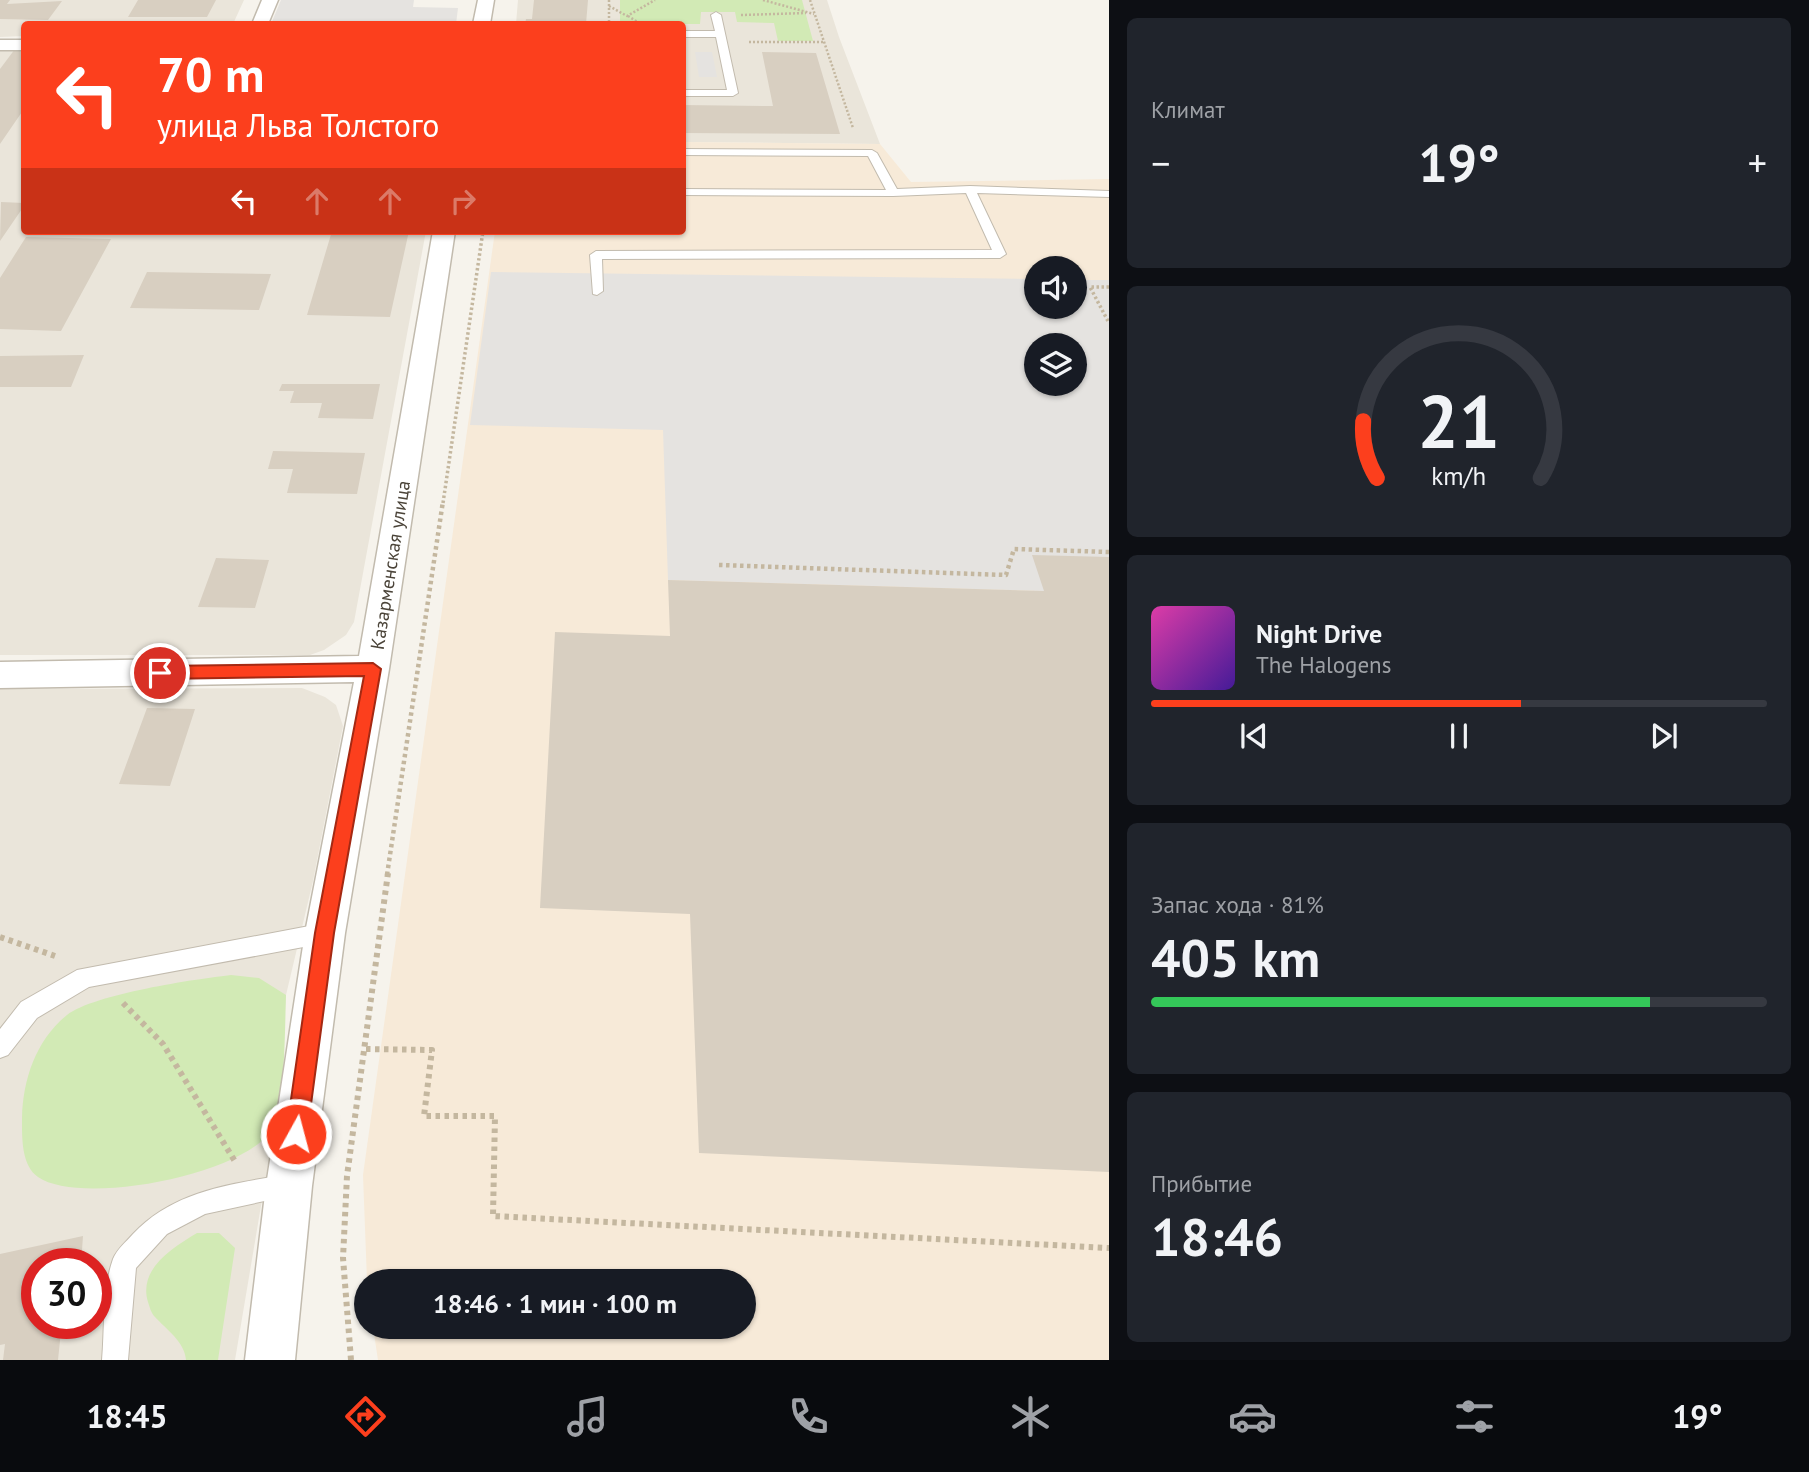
<!DOCTYPE html>
<html lang="ru">
<meta charset="utf-8">
<style>
body{margin:0;font-family:"PT Sans",sans-serif;background:#20242c;color:#f1f3f6;height:100vh;display:flex;flex-direction:column;font-size:26px;white-space:nowrap}
*{box-sizing:border-box;margin:0}
p{font-size:23px;color:#9ea1a6}
.icon{flex:none;width:38px;height:38px;fill:none;stroke:currentColor;stroke-width:2;stroke-linecap:round;stroke-linejoin:round}
.map{position:relative;flex:1;overflow:hidden}
.drawer{display:flex;flex-direction:column;gap:18px;padding:18px;background:#0d0f14;width:700px}
.drawer>*{flex:none}
.banner{position:absolute;left:21px;top:21px;width:665px;height:214px;border-radius:7px;box-shadow:0 2px 5px #0004;background:#fc3f1d;color:#fff;overflow:hidden}
.buttons{position:absolute;left:1024px;top:256px;display:grid;gap:14px}
.buttons a{display:grid;place-items:center;width:63px;height:63px;border-radius:50%;background:#171b24;box-shadow:0 2px 5px #0004;font-size:35px}
.speed{position:absolute;left:21px;top:1248px;display:flex;gap:14px;font-size:35px;font-weight:700;text-align:center}
.speed>*{display:grid;place-content:center;width:91px;height:91px;border-radius:50%;background:#171b24;box-shadow:0 2px 5px #0004;line-height:1}
.speed .limit{border:10px solid #d22;background:#fff;color:#111}
.pin{position:absolute;display:grid;place-items:center;width:60px;height:60px;color:#fff;margin:-30px;border:4px solid #fff;border-radius:50%;box-shadow:0 2px 7px #0007}
.me{position:absolute;width:77px;margin:-38px;rotate:7deg;stroke-linejoin:round;filter:drop-shadow(0 0 5px #0008)}
.turn{display:flex;align-items:center;gap:24px;height:147px;padding:0 21px;font-size:32px}
.turn .icon{width:91px;height:91px;stroke-width:2.5}
.turn b{display:block;font-size:49px;line-height:60px}
.lanes{display:flex;align-items:center;height:66px;padding:0 21px;background:#0003;justify-content:center;gap:35px;direction:ltr}
.lanes .off{opacity:.35}
.big{font-size:52px;font-weight:800;line-height:1.1}
.drawer .widget{flex:1;display:flex;flex-direction:column;justify-content:center;gap:10px;min-width:0;padding:0 24px;border-radius:10px;background:#20242c}
.drawer .dial{align-items:center;gap:0}
.dial svg{height:182px;overflow:visible;fill:none;stroke:#363941;stroke-width:7;stroke-linecap:round;text-anchor:middle}
.dial text{fill:#f1f3f6;stroke:none}
.song{display:flex;align-items:center;gap:21px}
.cover{width:84px;height:84px;border-radius:10px;background:linear-gradient(135deg,hsl(320 70% 55%),hsl(260 70% 35%))}
.played{height:7px;border-radius:4px;background:linear-gradient(90deg,#fc3f1d 60%,#363941 60%)}
.keys{display:flex;justify-content:space-around;direction:ltr}
.heat{display:flex;justify-content:space-between;align-items:center;font-size:38px;direction:ltr}
.charge{height:10px;border-radius:5px;background:linear-gradient(90deg,#34c759 81%,#363941 0)}
.trip{position:absolute;left:354px;top:1269px;width:402px;height:70px;border-radius:35px;background:#171b24;box-shadow:0 2px 5px #0004;font-weight:800;line-height:70px;text-align:center}
.tab-bar{display:flex;height:112px;justify-content:space-around;align-items:center;background:#090b0e;color:#9ea1a6}
.tab-bar .icon{width:49px;height:49px}
.tab-bar .active{color:#fc3f1d}
.tab-bar b{font-size:32px;color:#f1f3f6}
main{display:flex;flex:1;min-height:0}
.map>svg:first-child{display:block}
</style>
<main>
<div class="map">
<svg width="1109" height="1360" viewBox="0 0 1109 1360">
<rect width="100%" height="100%" fill="#f6f3ec"/>
<path fill="#eae5da" fill-rule="evenodd" d="M0 0H244L233 24H24V36L0 37Z
M518 0H827L839 37 880 144 683 142 682 24H516Z
M0 47H24V231H426L354 622 346 635 324 650 310 655H0Z
M302 688 325 697 336 705 343 726 313 881 286 995 280 1093 235 1360H0V689ZM37 1264H96V1323H37Z"/>
<path fill="#f7ead8" fill-rule="evenodd" d="M683 142 880 144 911 182 1109 179V1360H378L373 1327 744 1326V1281H367L363 1175 495 231H682ZM1036 268H1074V306H1036ZM1036 345H1074V383H1036Z"/>
<path fill="#d2eab5" d="M620 0H802L813 41H778L774 23 737 22 735 12H701L700 24H620Z
M231 975 259 978 286 995C285 1022 285 1106 274 1126 251 1174 81 1207 38 1177 21 1165 22 1137 22 1118 23 1079 36 1040 67 1015 94 994 196 979 231 975Z
M197 1233H219L235 1248 218 1360H186C185 1342 166 1329 155 1317 151 1313 150 1308 148 1302 138 1269 172 1248 197 1233Z"/>
<path fill="#e5e3e0" fill-rule="evenodd" d="M281 0H414L413 7 458 8 456 24H271Z
M695 52H712L717 77H699Z
M491 272 1036 279V306H1074L1075 280H1109V557L1044 591 668 580 663 430 470 425ZM1036 345H1074V383H1036Z"/>
<path fill="#d8cfc1" d="M0 0H10L7 4 62 1 48 20 0 19Z
M138 0H216L207 17H128Z
M534 0H588L586 24H525L526 19H532Z
M15 49 24 50V109L0 144V69Z
M762 52 816 53 840 134 682 133V105L773 106Z
M1 202 24 203V206L0 241Z
M332 231H409L390 317 307 315Z
M26 237 111 239 61 331 0 329V278Z
M147 272 271 274 259 310 130 308Z
M84 355 71 387H0V356Z
M282 384H380L373 419 318 418 322 403H290L294 391H279Z
M273 451 365 453 357 494 287 493 293 469H268Z
M1032 555 1109 557V1172L699 1153 690 914 540 908 555 632 670 636 668 580 1044 591Z
M216 558 269 560 255 608 198 607Z
M147 708 195 709 170 786 119 784Z
M83 1236 81 1264H37V1323H78V1327L61 1331 58 1360H3L5 1344 0 1345V1254Z"/>
<g fill="none" stroke-linecap="round" stroke-linejoin="round">
<g stroke="#c2bbae" stroke-width="2">
<path id="lane" d="M716 12 721 15 738 93 733 96H682V90H727L716 37H682V31H715L711 15Z
M682 149 872 150 877 153 897 189 970 186 1109 191V197L977 193 1006 254 1000 258 602 259 603 291 597 295 593 294 590 255 596 251 992 250 966 193 893 196 682 195V189L886 190 868 156 682 155Z
M325 923 332 926 335 933 332 940 325 943 89 987 37 1018 8 1055 0 1058V1029L21 1002 77 970Z
M289 1174 297 1178 301 1186 297 1194 205 1214 167 1234 136 1268 128 1360H102C105 1328 102 1290 113 1259 117 1249 126 1242 133 1234 174 1190 232 1184 289 1174Z"/>
</g>
<g stroke="#c2bbae" stroke-width="3">
<path id="street" d="M262 0H278L268 24H252Z
M478 0H494L490 24H473Z
M0 40H24V50H0Z
M433 231H455L389 669 345 933 312 1186 295 1360H245L266 1186 305 933 354 682 0 688V662L359 656Z"/>
</g>
<path stroke="#c4b79f" stroke-width="2.5" stroke-dasharray="2 2" stroke-linecap="butt" d="M609 0V24
M763 0 814 14
M810 0 853 128
M609 6 627 16 655 0
M741 15 806 13
M628 16 641 24
M749 42H825"/>
<path stroke="#c4b79f" stroke-width="3.5" stroke-dasharray="2.5 2.5" stroke-linecap="butt" d="M1109 287H1090L1109 323
M443 503 483 231"/>
<path stroke="#c4b79f" stroke-width="4.5" stroke-dasharray="3.5 3.5" stroke-linecap="butt" d="M719 565 1006 575 1014 549 1109 552
M387 875 443 501"/>
<path stroke="#c4b79f" stroke-width="6" stroke-dasharray="4.5 4.5" stroke-linecap="butt" d="M0 937 55 956
M123 1003 163 1044 236 1163
M366 1049 432 1050 424 1116H495L493 1216 1109 1248
M351 1360 343 1258 347 1176 388 873"/>
<use href="#lane" fill="#fff" fill-rule="evenodd"/>
<use href="#street" fill="#fff" fill-rule="evenodd"/>
</g>
<path fill="#fc3f1d" stroke="#a42913" stroke-width="2" d="M373 663 381 669 334 933 307 1134 304 1141 296 1145 289 1141 286 1134 315 933 364 676 160 679 152 673 160 666Z"/>
<g text-anchor="middle" dominant-baseline="central" stroke-width="6" stroke-linejoin="round" paint-order="stroke">
<g font-size="19" fill="#4b4439" stroke="#fff">
<text transform="translate(390 565) rotate(-81)">Казарменская улица</text>
</g>
</g>
</svg>
<div class="buttons">
<a><svg class="icon" aria-label="sound" viewBox="0 0 24 24"><path d="M4 9h4l5-4v14l-5-4H4zM17 9q2 3 0 6"/></svg></a>
<a><svg class="icon" aria-label="layers" viewBox="0 0 24 24"><path d="M12 4l9 5-9 5-9-5zM3 14l9 5 9-5"/></svg></a>
</div>
<div class="speed"><div class="limit">30</div></div>
<div class="pin" style="left:160px;top:673px;background:#d93025"><svg class="icon" aria-label="arrive" viewBox="0 0 24 24"><path d="M6 21V4h12l-3 4 3 4H6"/></svg></div>
<svg class="me" style="left:296px;top:1134px" viewBox="-20 -20 40 40"><circle r="17" fill="#fc3f1d" stroke="#fff" stroke-width="3"/><path d="M0-11L8 9 0 5-8 9z" fill="#fff"/></svg>
<div class="trip">18:46 · 1 мин · 100 m</div>
<div class="banner">
<div class="turn"><svg class="icon" aria-label="left" viewBox="0 0 24 24"><path d="M17 20v-9H6M10 6l-5 5 5 5"/></svg><div><b>70 m</b>улица Льва Толстого</div></div>
<div class="lanes"><svg class="icon" aria-label="left" viewBox="0 0 24 24"><path d="M17 20v-9H6M10 6l-5 5 5 5"/></svg><svg class="icon off" aria-label="ahead" viewBox="0 0 24 24"><path d="M12 20V5M6 11l6-6 6 6"/></svg><svg class="icon off" aria-label="ahead" viewBox="0 0 24 24"><path d="M12 20V5M6 11l6-6 6 6"/></svg><svg class="icon off" aria-label="right" viewBox="0 0 24 24"><path d="M7 20v-9h11M14 6l5 5-5 5"/></svg></div>
</div>
</div>
<section class="drawer">
<div class="widget"><p>Климат</p>
<div class="heat"><a>−</a><b class="big">19°</b><a>+</a></div>
</div>
<div class="widget dial"><svg viewBox="0 0 100 80">
<path d="M14 69A42 42 0 1 1 86 69"/>
<path d="M14 69A42 42 0 0 1 8 44" stroke="#fc3f1d"/>
<text x="50" y="56" font-size="32" font-weight="700">21</text>
<text x="50" y="72" font-size="11">km/h</text>
</svg></div>
<div class="widget">
<div class="song"><i class="cover"></i><div><b>Night Drive</b><p>The Halogens</p></div></div>
<div class="played"></div>
<div class="keys"><svg class="icon" aria-label="previous" viewBox="0 0 24 24"><path d="M18 5L8 12l10 7zM5 5v14"/></svg><svg class="icon" aria-label="pause" viewBox="0 0 24 24"><path d="M8 5v14M16 5v14"/></svg><svg class="icon" aria-label="next" viewBox="0 0 24 24"><path d="M6 5l10 7-10 7zM19 5v14"/></svg></div>
</div>
<div class="widget"><p>Запас хода · 81%</p><b class="big">405 km</b><div class="charge"></div></div>
<div class="widget"><p>Прибытие</p><b class="big">18:46</b></div>
</section>
</main>
<nav class="tab-bar">
<b>18:45</b>
<svg class="icon active" aria-label="directions" viewBox="0 0 24 24"><path d="M12 3l9 9-9 9-9-9zM9 14v-3h6M13 9l2 2-2 2"/></svg>
<svg class="icon" aria-label="music" viewBox="0 0 24 24"><path d="M9 18V5l10-2v13"/><circle cx="6" cy="18" r="3"/><circle cx="16" cy="16" r="3"/></svg>
<svg class="icon" aria-label="phone" viewBox="0 0 24 24"><path d="M5 4h4l2 5-3 2q2 4 5 5l2-3 5 2v4C11 20 4 13 5 4z"/></svg>
<svg class="icon" aria-label="climate" viewBox="0 0 24 24"><path d="M12 3v18M4 7l16 10M4 17L20 7"/></svg>
<svg class="icon" aria-label="car" viewBox="0 0 24 24"><path d="M5 17H2v-5l4-1 3-4h7l3 4 3 1v5h-3M9 17h6M6 11h13"/><circle cx="7" cy="17" r="2"/><circle cx="17" cy="17" r="2"/></svg>
<svg class="icon" aria-label="filters" viewBox="0 0 24 24"><path d="M4 7h16M4 17h16"/><circle cx="9" cy="7" r="2"/><circle cx="15" cy="17" r="2"/></svg>
<b>19°</b>
</nav>
